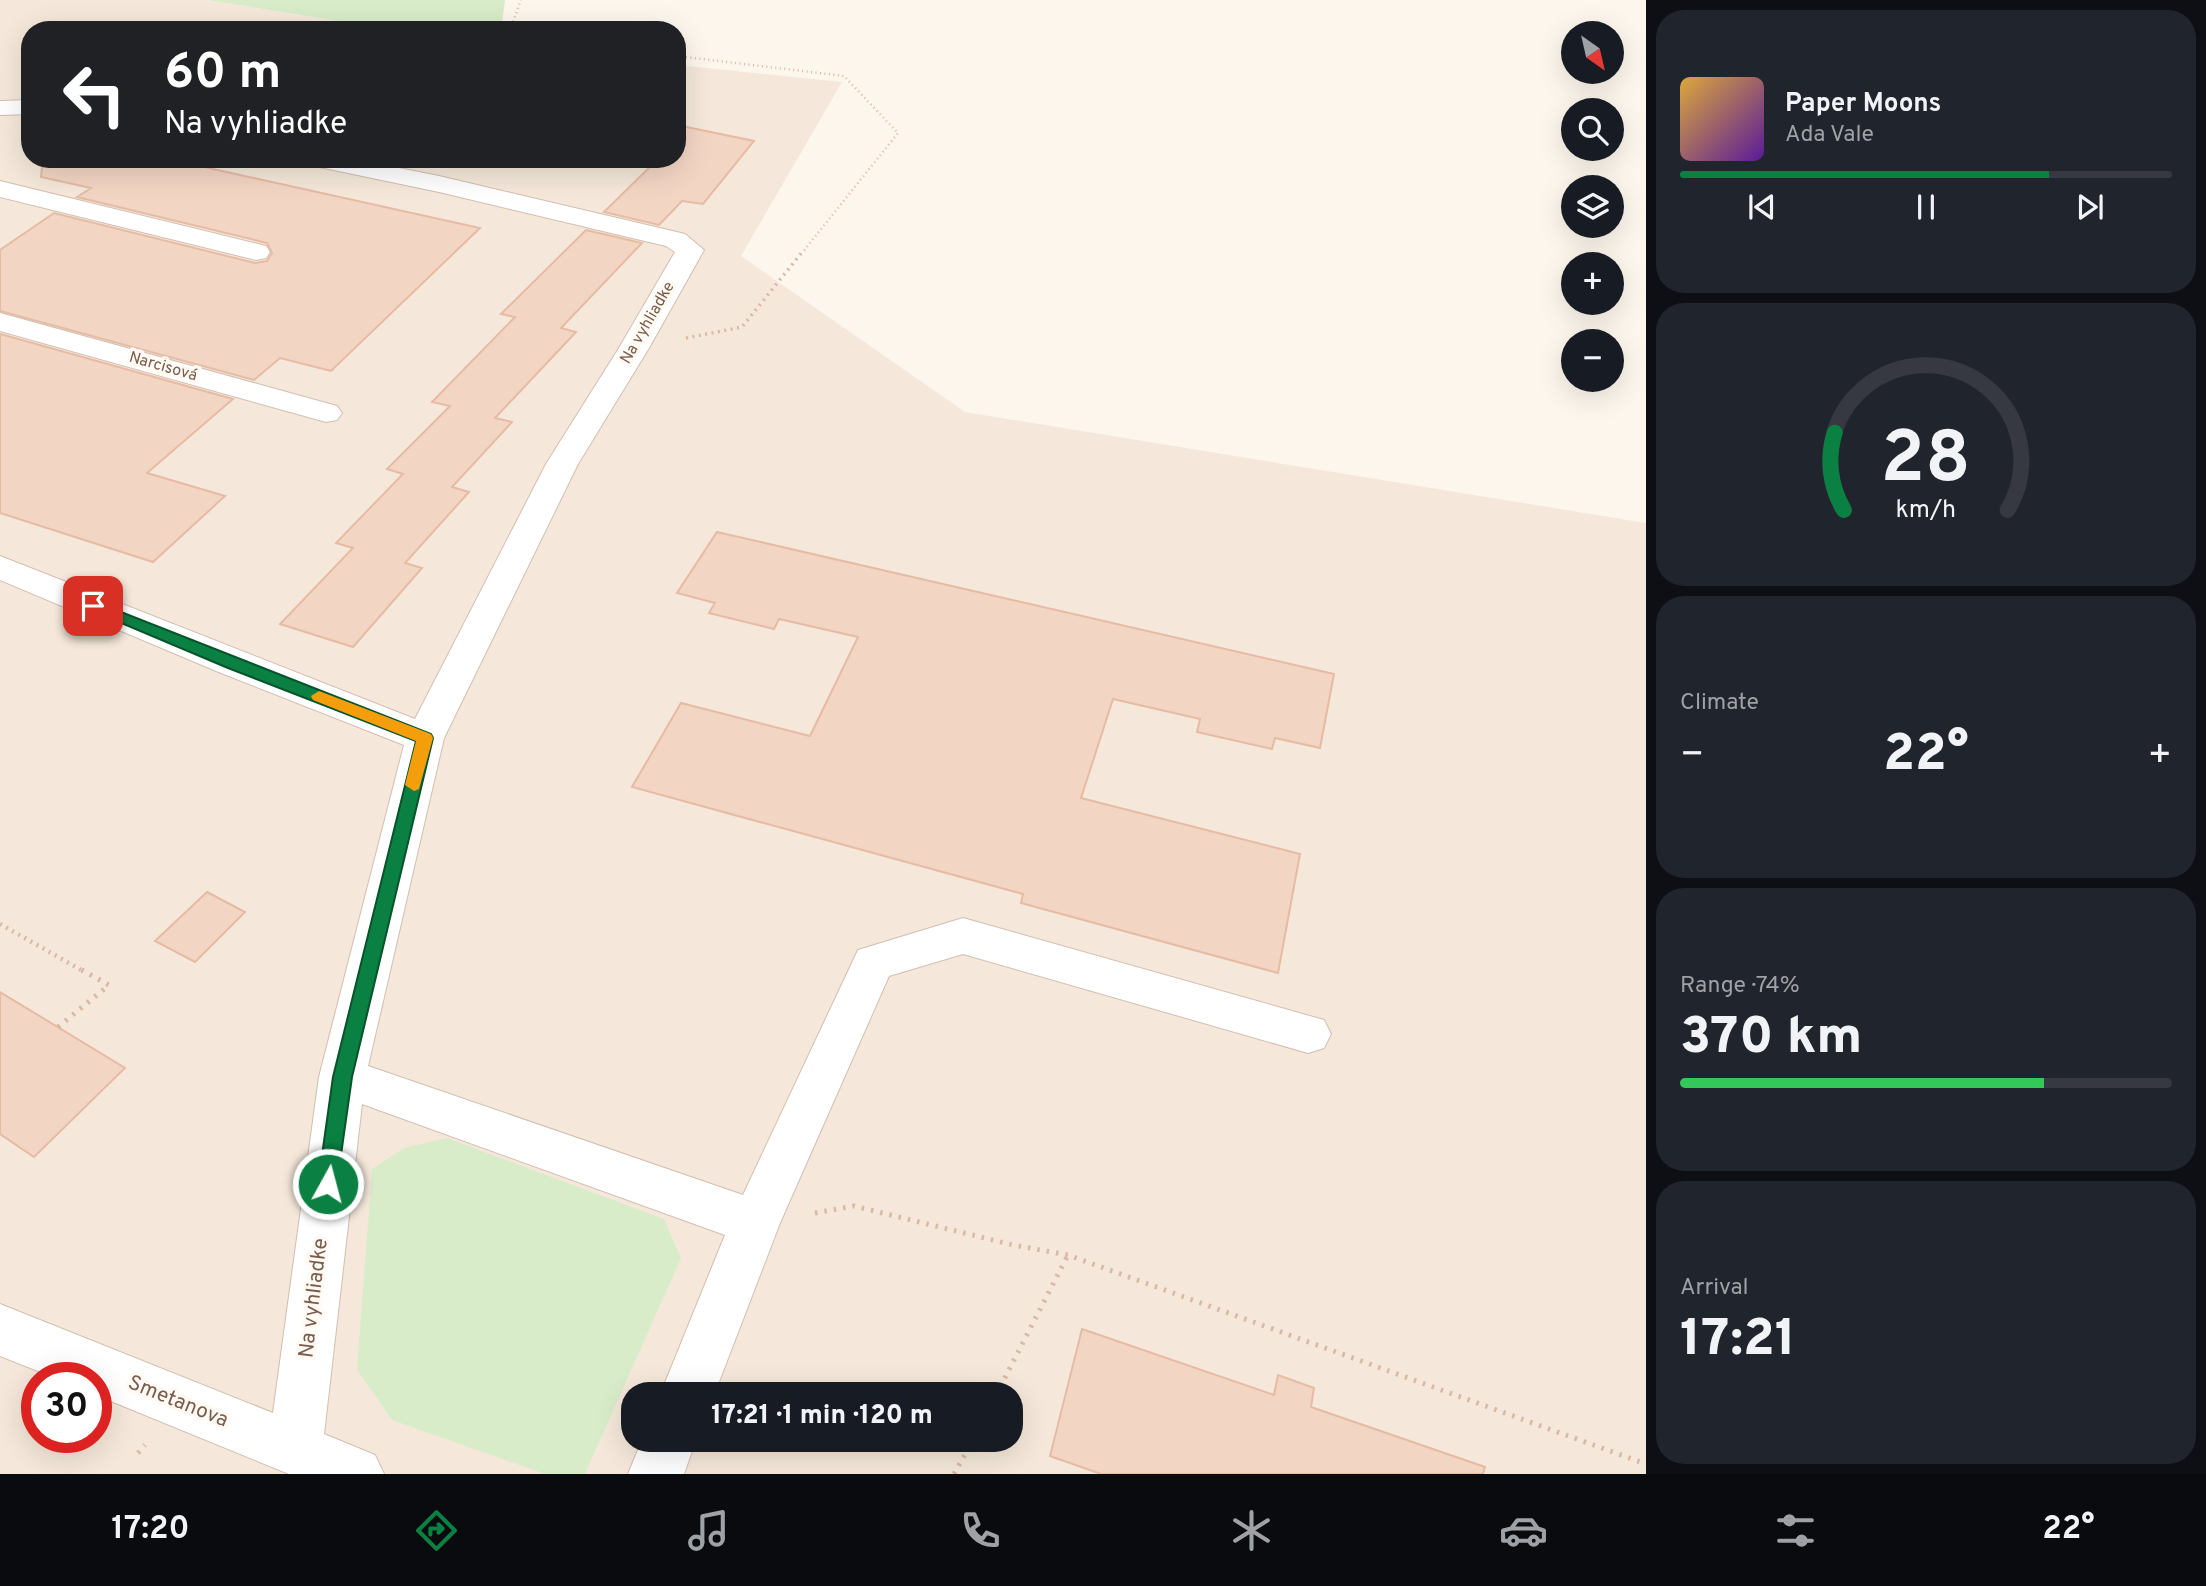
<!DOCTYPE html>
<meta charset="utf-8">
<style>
body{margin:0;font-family:Overpass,sans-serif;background:#20242c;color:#f1f3f6;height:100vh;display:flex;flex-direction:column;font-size:26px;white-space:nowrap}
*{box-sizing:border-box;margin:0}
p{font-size:23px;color:#9ea1a6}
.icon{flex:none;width:38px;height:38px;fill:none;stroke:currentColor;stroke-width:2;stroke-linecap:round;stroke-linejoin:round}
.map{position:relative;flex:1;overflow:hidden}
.panel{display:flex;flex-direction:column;gap:10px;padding:10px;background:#0d0f14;width:560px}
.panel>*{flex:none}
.guide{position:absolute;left:21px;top:21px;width:665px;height:147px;border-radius:28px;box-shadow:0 7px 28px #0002;background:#202124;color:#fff;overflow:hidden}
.needle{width:46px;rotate:146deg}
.fabs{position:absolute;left:1561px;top:21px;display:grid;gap:14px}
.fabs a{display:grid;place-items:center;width:63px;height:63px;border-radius:50%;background:#171b24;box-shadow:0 7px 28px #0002;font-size:35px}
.speed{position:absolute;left:21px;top:1362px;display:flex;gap:14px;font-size:35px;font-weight:700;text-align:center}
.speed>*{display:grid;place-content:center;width:91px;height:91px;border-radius:50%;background:#171b24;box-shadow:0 7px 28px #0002;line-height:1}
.speed .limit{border:10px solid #d22;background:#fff;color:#111}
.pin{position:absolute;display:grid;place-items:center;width:60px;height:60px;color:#fff;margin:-30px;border-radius:14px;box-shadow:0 4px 10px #0006}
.me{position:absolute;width:77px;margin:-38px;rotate:7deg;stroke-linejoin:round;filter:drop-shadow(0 0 5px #0008)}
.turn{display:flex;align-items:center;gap:24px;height:147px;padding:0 28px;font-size:32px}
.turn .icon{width:91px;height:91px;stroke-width:2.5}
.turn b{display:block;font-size:49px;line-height:60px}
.big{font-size:52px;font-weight:800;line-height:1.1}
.panel .widget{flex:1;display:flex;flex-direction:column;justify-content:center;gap:10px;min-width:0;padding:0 24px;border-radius:28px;background:#20242c}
.panel .dial{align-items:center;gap:0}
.dial svg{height:182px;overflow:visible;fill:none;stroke:#363941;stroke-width:7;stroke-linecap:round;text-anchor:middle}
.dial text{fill:#f1f3f6;stroke:none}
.song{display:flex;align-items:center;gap:21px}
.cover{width:84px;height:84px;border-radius:10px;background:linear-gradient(135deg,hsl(40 70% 55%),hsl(270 70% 35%))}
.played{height:7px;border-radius:4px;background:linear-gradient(90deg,#0b8043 75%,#363941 75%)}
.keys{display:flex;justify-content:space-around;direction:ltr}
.heat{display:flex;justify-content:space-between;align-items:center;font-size:38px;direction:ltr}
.charge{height:10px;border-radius:5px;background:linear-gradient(90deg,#34c759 74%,#363941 0)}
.trip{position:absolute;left:621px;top:1382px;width:402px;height:70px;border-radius:28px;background:#171b24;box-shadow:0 7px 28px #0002;font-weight:800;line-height:70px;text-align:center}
.tab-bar{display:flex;height:112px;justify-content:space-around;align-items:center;background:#090b0e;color:#9ea1a6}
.tab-bar .icon{width:49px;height:49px}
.tab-bar .current{color:#0b8043}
.tab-bar b{font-size:32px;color:#f1f3f6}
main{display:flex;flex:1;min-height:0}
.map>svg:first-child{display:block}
</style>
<main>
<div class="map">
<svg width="1646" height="1474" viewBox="0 0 1646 1474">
<rect width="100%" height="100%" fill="#fdf6ec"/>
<path fill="#f5e8da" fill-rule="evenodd" d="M0 0H207L394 30H30V159H677V65L842 82 741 256 965 412 1646 523V1474H0ZM37 1377H96V1437H37ZM634 1395H1012V1440H634Z"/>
<path fill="#d8ecc9" d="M207 0H505L501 30H394Z
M447 1138 664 1219 681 1258 585 1474H545L392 1420 357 1370 372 1169 404 1148Z"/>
<path fill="#f3d5c3" stroke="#e6bba3" stroke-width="2" d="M677 125 754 141 703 204 682 201 659 225 604 212 658 159H677Z
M43 159H168L480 228 331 371 280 358 254 380 0 311V250L54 213 255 263 267 261 272 253 267 243 77 197 91 188 41 177Z
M586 230 642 243 561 328 576 332 495 418 512 422 452 487 469 492 405 563 422 568 353 647 280 624 353 548 336 543 403 474 387 469 450 406 432 402 515 317 501 314Z
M0 334 233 399 147 473 225 496 153 562 0 513Z
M717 532 1334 674 1320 748 1275 738 1272 749 1197 732 1200 719 1113 699 1081 798 1300 854 1278 973 1021 903 1023 894 632 787 681 703 810 736 858 637 779 619 774 629 709 613 715 603 677 593Z
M207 892 245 912 195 962 155 941Z
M0 992 125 1068 34 1157 0 1134Z
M1082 1329 1274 1395 1278 1375 1314 1388 1311 1407 1485 1467 1483 1474H1101L1050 1456Z"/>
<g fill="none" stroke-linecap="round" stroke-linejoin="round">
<g stroke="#d1beb0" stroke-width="2">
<path id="minor" d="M30 100V114L0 115V101Z
M301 159H354L439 176 685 234 704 250 649 348 578 464 444 738 368 1066 743 1195 858 950 963 918 1324 1020 1331 1034 1324 1048 1308 1053 963 954 889 976 780 1223 714 1395H660L725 1235 362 1104 324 1434 375 1455 384 1474H289L96 1395V1377H53L0 1356V1304L273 1413 319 1077 404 745 221 673 0 580V556L415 719 546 464 619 348 675 252 666 246 439 192 305 164Z
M0 181 266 246 270 252 266 258 256 260 0 197Z
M0 313 337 406 342 413 337 420 326 422 0 331Z
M642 1440H696L684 1474H628Z"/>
</g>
<path stroke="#d9b8a5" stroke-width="2.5" stroke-dasharray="1 3.5" stroke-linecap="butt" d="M510 30 521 0
M677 56 844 76 898 133 802 253"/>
<path stroke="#d9b8a5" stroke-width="3.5" stroke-dasharray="2 4.5" stroke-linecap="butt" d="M686 338 742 327 803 251"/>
<path stroke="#d9b8a5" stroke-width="4.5" stroke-dasharray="2 5" stroke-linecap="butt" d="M0 924 83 971"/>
<path stroke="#d9b8a5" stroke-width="5" stroke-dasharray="2.5 7" stroke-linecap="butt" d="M58 1027 109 985 80 969
M815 1213 854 1206 1013 1245 1068 1255 1646 1464
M996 1395 1068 1255
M138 1453 145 1445
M954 1474 973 1440"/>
<use href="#minor" fill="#fff" fill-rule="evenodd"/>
</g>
<path fill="#0b8043" stroke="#07532c" stroke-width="2" d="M93 601 431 734 433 738 352 1077 336 1190 328 1193 321 1190 318 1184 333 1077 416 741 228 668 88 609 86 606Z"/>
<path fill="#f59e0b" d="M319 691 431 734 433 738 419 789 414 791 405 785 416 741 313 700 311 696Z"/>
<g text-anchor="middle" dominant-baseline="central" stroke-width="7" stroke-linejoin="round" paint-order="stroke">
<g font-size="16" fill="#7a5c4d" stroke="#fffaf3">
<text transform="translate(648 323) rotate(-60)">Na vyhliadke</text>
<text transform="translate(163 367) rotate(16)">Narcisová</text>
</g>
<g font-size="21" fill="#7a5c4d" stroke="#fffaf3">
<text transform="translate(314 1298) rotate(-83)">Na vyhliadke</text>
<text transform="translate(178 1402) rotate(22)">Smetanova</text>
</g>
</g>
</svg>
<div class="fabs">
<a><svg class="needle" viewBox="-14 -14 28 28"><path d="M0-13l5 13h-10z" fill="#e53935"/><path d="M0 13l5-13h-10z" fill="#9ea1a6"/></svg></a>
<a><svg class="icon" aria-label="search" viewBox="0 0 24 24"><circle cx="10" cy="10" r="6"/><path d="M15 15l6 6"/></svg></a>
<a><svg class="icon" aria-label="layers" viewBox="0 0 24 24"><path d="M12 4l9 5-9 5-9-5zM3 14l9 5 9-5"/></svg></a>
<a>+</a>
<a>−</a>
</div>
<div class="speed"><div class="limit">30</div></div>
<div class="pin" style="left:93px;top:606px;background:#d93025"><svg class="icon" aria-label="arrive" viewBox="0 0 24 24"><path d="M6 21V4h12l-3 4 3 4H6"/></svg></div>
<svg class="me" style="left:328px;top:1184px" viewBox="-20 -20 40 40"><circle r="17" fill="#0b8043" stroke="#fff" stroke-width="3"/><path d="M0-11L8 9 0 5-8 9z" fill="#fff"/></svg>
<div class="trip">17:21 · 1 min · 120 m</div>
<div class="guide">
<div class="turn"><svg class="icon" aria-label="left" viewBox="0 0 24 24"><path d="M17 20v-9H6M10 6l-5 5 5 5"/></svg><div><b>60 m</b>Na vyhliadke</div></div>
</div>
</div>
<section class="panel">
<div class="widget">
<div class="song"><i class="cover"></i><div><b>Paper Moons</b><p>Ada Vale</p></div></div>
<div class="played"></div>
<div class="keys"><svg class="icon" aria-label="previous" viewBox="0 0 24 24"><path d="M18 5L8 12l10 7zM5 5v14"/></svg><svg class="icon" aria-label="pause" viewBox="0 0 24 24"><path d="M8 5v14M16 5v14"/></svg><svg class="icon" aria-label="next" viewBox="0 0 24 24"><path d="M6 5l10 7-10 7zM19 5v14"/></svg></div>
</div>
<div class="widget dial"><svg viewBox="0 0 100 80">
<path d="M14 69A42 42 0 1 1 86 69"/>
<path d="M14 69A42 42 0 0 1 10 35" stroke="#0b8043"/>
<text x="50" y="56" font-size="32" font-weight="700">28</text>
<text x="50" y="72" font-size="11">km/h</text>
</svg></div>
<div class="widget"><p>Climate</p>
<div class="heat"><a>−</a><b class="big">22°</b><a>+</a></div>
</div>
<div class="widget"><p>Range · 74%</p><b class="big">370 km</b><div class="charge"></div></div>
<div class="widget"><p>Arrival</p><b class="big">17:21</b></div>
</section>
</main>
<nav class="tab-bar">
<b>17:20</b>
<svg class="icon current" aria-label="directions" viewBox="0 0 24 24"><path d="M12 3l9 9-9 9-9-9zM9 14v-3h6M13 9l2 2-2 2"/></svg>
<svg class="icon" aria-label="music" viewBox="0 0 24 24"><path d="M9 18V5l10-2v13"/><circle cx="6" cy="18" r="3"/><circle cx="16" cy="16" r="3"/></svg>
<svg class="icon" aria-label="phone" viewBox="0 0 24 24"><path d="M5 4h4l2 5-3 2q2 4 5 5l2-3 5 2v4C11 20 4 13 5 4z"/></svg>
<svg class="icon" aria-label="climate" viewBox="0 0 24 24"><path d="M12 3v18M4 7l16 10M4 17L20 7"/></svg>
<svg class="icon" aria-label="car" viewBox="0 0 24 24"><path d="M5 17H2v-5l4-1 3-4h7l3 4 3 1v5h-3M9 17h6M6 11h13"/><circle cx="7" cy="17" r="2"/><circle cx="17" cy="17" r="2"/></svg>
<svg class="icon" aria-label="filters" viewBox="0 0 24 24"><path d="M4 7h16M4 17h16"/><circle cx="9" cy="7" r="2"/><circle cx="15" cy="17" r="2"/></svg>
<b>22°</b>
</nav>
